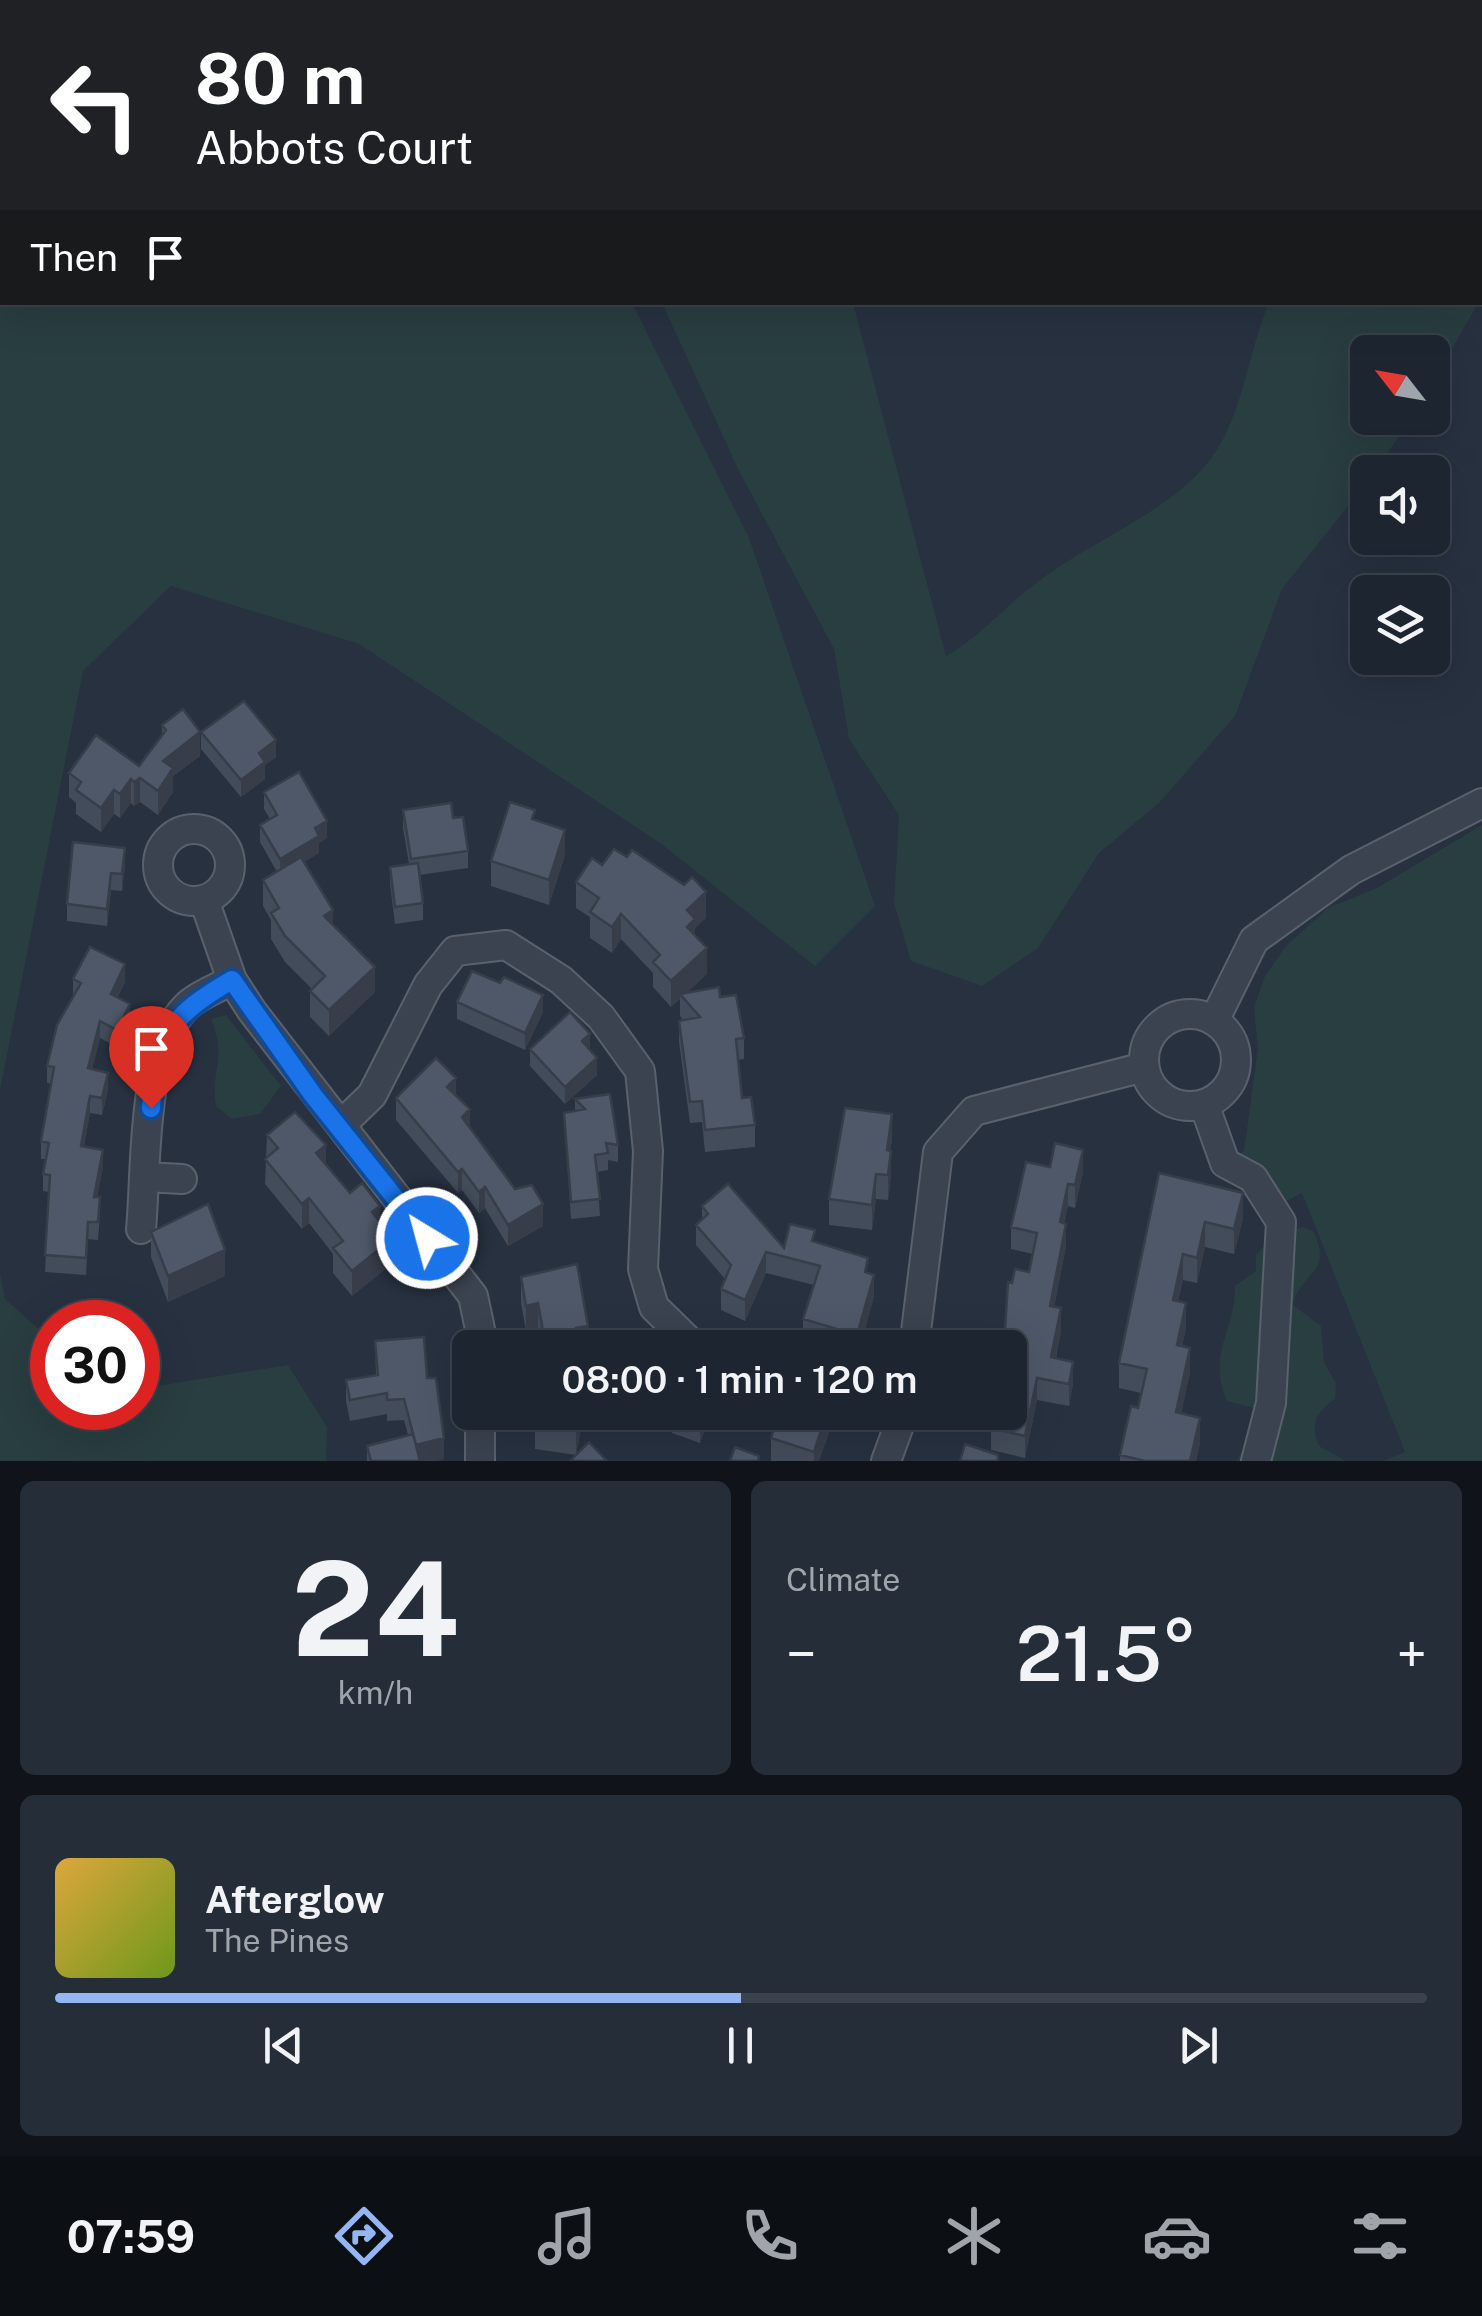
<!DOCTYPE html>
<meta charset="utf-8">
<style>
body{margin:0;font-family:"Public Sans",sans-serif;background:#252d38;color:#f1f3f6;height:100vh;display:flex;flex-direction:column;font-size:38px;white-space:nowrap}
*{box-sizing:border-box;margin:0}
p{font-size:32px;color:#a0a5ab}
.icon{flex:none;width:55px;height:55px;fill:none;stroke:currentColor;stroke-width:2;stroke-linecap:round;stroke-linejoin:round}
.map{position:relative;height:1461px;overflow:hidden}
.drawer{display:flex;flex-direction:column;gap:20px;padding:20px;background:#10141a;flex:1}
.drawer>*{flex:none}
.top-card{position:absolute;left:0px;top:0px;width:1482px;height:305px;box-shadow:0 10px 40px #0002,0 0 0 2px #3b424c;background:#202124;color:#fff;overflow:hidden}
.needle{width:65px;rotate:301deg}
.fabs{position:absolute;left:1350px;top:335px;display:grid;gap:20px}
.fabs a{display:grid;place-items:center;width:100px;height:100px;border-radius:15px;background:#1d2530;box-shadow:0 10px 40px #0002,0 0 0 2px #3b424c;font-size:50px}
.speed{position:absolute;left:30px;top:1300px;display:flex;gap:20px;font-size:50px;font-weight:700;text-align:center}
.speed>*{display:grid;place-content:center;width:130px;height:130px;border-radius:50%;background:#1d2530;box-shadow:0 10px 40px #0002,0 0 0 2px #3b424c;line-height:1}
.speed .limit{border:15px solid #d22;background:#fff;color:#111}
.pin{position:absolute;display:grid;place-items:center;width:85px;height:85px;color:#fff;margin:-102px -42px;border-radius:50% 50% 50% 0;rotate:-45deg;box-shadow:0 0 10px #0007}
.pin .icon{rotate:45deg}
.me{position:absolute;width:110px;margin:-55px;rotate:323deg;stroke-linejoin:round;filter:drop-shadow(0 0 8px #0008)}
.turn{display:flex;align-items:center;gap:35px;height:210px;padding:0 30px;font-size:45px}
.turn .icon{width:130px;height:130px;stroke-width:2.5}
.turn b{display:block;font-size:70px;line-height:85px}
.then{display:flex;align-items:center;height:95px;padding:0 30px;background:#0003;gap:20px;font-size:38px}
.big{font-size:75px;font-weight:600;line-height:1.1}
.drawer .widget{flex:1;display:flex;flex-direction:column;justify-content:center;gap:15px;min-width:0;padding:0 35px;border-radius:15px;background:#252d38}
.drawer .dial{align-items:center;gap:0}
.dial b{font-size:130px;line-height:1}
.song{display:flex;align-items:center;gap:30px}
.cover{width:120px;height:120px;border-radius:15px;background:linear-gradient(135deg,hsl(40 70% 55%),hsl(80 70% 35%))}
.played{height:10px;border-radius:5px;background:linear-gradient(90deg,#94b6f3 50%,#3b424c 50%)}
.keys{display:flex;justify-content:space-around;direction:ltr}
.heat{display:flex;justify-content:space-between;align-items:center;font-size:55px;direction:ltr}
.drawer .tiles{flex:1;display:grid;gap:20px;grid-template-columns:1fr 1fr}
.widget:last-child{grid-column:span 2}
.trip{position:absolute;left:452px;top:1330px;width:575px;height:100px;border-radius:15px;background:#1d2530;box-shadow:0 10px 40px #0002,0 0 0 2px #3b424c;font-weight:600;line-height:100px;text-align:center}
.dock{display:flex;height:160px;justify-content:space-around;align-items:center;background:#0c0f13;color:#a0a5ab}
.dock .icon{width:70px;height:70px}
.dock .selected{color:#94b6f3}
.dock b{font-size:45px;color:#f1f3f6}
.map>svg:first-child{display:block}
</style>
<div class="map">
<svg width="1482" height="1461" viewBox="0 0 1482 1461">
<rect width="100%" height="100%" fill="#273140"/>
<path fill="#293e41" d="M144 0H684L142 2Z
M1410 0H1482L1480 299V2Z
M0 77 2 302 632 303 749 538 875 906 815 966 660 843 359 644 171 586 83 671 0 1090Z
M662 303H853L946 656C981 636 1003 608 1035 584 1088 542 1159 518 1205 466 1243 422 1247 353 1269 303H1478L1433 382 1432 352H1368V418H1411L1375 472H1368L1367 482 1282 589 1235 716 1160 802 1099 853 1038 948 982 986 911 961 894 903 899 815 849 739 834 649 739 471Z
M1482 825V1461H1383L1405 1452 1302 1193 1279 1205 1258 1200 1230 1171 1234 1158 1244 1151 1258 1048 1254 1007 1265 976 1286 946 1328 908 1377 888Z
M226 1015 281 1086 260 1114 232 1119 216 1106C210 1067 228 1062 211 1019Z
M1303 1227 1313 1231C1334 1274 1301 1270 1293 1305L1321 1326 1324 1362 1336 1383 1335 1399C1316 1412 1310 1424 1319 1446L1346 1461H1236L1255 1431 1253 1408 1227 1401C1206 1355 1236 1329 1235 1286L1256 1271V1255L1275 1235Z
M0 1274 5 1299 52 1341V1408H138V1389L288 1365 327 1427 326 1461H0Z"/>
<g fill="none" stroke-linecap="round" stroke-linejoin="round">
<g stroke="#59616d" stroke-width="32">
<path id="minor" d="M158 865a36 36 0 1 1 72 0a36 36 0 1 1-72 0Z
M204 900 232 980 252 1011 473 1296 484 1348
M1144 1060a46 46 0 1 1 92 0a46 46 0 1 1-92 0Z
M1214 1021 1254 940 1351 870 1482 803
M1204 1104 1225 1163 1253 1178 1281 1222 1271 1403 1256 1461
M341 1125 372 1095 428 985 455 951 506 945 561 980 601 1017 640 1071 648 1151 643 1269 654 1307 696 1348
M146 1177 182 1179
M141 1229C147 1167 140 1055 185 1008 196 996 218 988 232 980
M914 1348 938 1152 974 1111 1144 1067
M480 1461V1412
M886 1461 904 1412"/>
</g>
<use href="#minor" stroke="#3b4350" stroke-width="28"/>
</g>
<path fill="#434c5a" d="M162 725 200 756 173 776V792L158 815 140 802 134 806 131 803 120 818 114 814 101 832 76 814V803L69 797V773L139 766 162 736Z
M201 732 276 757 265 765V779L241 797 201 749Z
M264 792 327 838 319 843V853L304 862 333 925 375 992 329 1036 310 1017V991L312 989 285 962 271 939V920L263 906V880L277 872 260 842V825L270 819 264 809Z
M403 810 453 818 468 851V868L419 875 423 903V920L395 924 390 884V867L409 864 403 828Z
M535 820 565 855 549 905 491 886V861Z
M73 842 125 865 122 891 111 890 107 926 67 921V904Z
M602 865 706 918 695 928V936L707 974 686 993 720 997 744 1038V1059L738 1060 742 1098 755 1125V1147L705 1152 702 1122 690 1123 679 1042V1021L683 1020 680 1016V999L671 1007 653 987V973L621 939 612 953 590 938V917L576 908V882Z
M73 979 125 982 117 998 130 1021 117 1047 100 1038 92 1069 108 1090 102 1115 90 1113 84 1146 103 1167 97 1197 100 1214 98 1240 88 1239 86 1275 45 1272 49 1192 43 1191V1174L46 1159H41V1141L51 1084 47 1083V1066L73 996Z
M457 1002 543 1012 525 1050 457 1019Z
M530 1049 590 1050 597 1075 565 1104 530 1066Z
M456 1096 470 1128 543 1226 508 1246 485 1208 479 1213 462 1190 458 1193 396 1120V1098Z
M575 1099 618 1145V1162L608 1160V1170L597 1172 600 1216 571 1219 564 1113 575 1111Z
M267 1135 326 1164 350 1193 380 1221 393 1263 352 1296 333 1273V1254L309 1223 302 1229 265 1184Z
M892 1139 890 1151 891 1176 888 1200 876 1199 872 1230 829 1225V1199Z
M1050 1167 1083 1172 1075 1208 1068 1206 1064 1223 1066 1246 1054 1307 1061 1331 1056 1358 1073 1384 1069 1406 1037 1400 1025 1458 991 1450V1428L1010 1348H1005V1329L1012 1283 1029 1272 1033 1254 1011 1249V1227Z
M1159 1173 1243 1219 1234 1254 1205 1247 1197 1283 1183 1280 1178 1301 1186 1328 1182 1346 1190 1373 1181 1413 1200 1443 1196 1461H1120V1455L1138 1408 1141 1393 1119 1388V1363Z
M702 1206 784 1248 815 1242 868 1273 874 1296 860 1348H829L803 1340V1319L814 1285 766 1273 745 1321 721 1310V1289L725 1279 696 1245V1225L702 1219Z
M151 1232 225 1276 168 1302 151 1257Z
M521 1277 588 1326V1348H541L538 1329 526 1331 521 1303Z
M375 1341 427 1378 444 1459 436 1461H367V1446L408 1435 404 1420 387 1421V1414L350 1421 346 1401V1380L376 1375Z
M522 1412H584L576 1455 535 1449V1423L522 1420Z
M656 1412H711L700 1443 672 1433V1419Z
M779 1412H836L819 1461H771V1438Z"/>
<path fill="#373e4a" d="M200 732V756L173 776V792L158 815V791L163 761Z
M276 740V757L265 765V779L241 797V780L259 753Z
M140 778V802L134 806V782Z
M131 779V803L120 818V794Z
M114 790V814L101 832V808Z
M327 821V838L319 843V853L280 876V859L315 828Z
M565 830V855L549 905V880Z
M125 848V865L122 891V874Z
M111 873V890L107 926V909Z
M706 892V918L695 928V944L687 952V910Z
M333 910V935L324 916Z
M621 914V939L612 953V927Z
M707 948V974L682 997 680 994V999L671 1007V981Z
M125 964V982L111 1011V994Z
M375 967V992L329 1036V1010Z
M543 995V1012L525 1050V1033Z
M130 1004V1021L117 1047V1030Z
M100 1021V1038L88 1085V1068Z
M590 1034V1051L582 1041Z
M597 1058V1075L565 1104V1087Z
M108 1073V1090L102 1115V1098Z
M456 1078V1099L447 1087Z
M90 1096V1113L81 1163V1146Z
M470 1109V1131L462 1117Z
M892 1114V1139L887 1176V1150Z
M326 1145V1171L316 1153Z
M103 1150V1167L94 1214V1197Z
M1083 1150V1172L1075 1208V1185Z
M891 1151V1176L888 1200V1175Z
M462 1169V1190L458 1193V1172Z
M876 1174V1199L872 1230V1205Z
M1068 1184V1206L1060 1245V1222Z
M485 1187V1208L479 1213V1192Z
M1243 1193V1219L1234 1254V1229Z
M309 1198V1223L302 1229V1204Z
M543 1204V1226L508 1246V1225Z
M380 1206V1231L372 1212Z
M1205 1222V1247L1197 1283V1258Z
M1066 1224V1246L1050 1329V1306Z
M393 1238V1263L352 1296V1271Z
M225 1250V1276L168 1302V1276Z
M766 1252V1273L745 1321V1300Z
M1183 1254V1280L1173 1326V1300Z
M874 1275V1296L860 1348H857V1335Z
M538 1303V1329L526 1331V1306Z
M1186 1303V1328L1177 1370V1345Z
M1061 1308V1331L1051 1380V1357Z
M1190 1348V1373L1176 1437V1412Z
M1073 1362V1384L1069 1406V1384Z
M1037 1378V1400L1025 1458V1436Z
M579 1412H584L576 1456V1431Z
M702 1412H711L700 1443V1418Z
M827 1412H836L819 1461H814V1452Z
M1200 1418V1443L1196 1461H1190Z
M444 1438V1459L436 1461H416V1445Z"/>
<path fill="#4e5869" stroke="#373e4a" stroke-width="2.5" d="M244 701 276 740 259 753 265 762 241 780 201 732Z
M183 709 200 732 163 761 173 768 158 791 140 778 134 782 131 779 120 794 114 790 101 808 76 790 81 782 69 773 96 735 139 766 166 730 162 725Z
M299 772 327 821 315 828 319 836 280 859 260 825 277 815 264 792Z
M510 802 535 810 532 819 565 830 549 880 491 861Z
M451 803 453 818 463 817 468 851 411 859 403 810Z
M73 842 125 848 122 874 111 873 107 909 67 904Z
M614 849 627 857 632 850 684 885 692 877 706 892 687 910 695 919 687 927 707 948 671 981 653 962 660 955 621 914 612 927 590 912 599 898 576 882 592 858 602 865Z
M301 857 333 910 324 916 375 967 329 1010 310 991 325 976 285 936 271 913 279 908 263 880Z
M418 863 423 903 395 907 390 867Z
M90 947 125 964 111 994 130 1004 117 1030 100 1021 88 1068 108 1073 102 1098 90 1096 81 1146 103 1150 94 1197H100L98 1222H88L86 1258 45 1255 50 1175 43 1174 49 1143 41 1141 54 1067 47 1066 57 1025 81 983 73 979Z
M472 971 500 983 504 977 543 995 525 1033 457 1002Z
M719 987 720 997 736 995 744 1038 736 1039 742 1098 751 1097 755 1125 705 1130 702 1101 690 1102 679 1021 700 1017 680 994Z
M570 1012 590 1034 582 1041 597 1058 565 1087 530 1049Z
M436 1058 456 1078 447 1087 470 1109 462 1117 515 1189 532 1185 543 1204 508 1225 485 1187 479 1192 462 1169 458 1172 396 1098Z
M610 1094 618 1145 606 1143 608 1153 595 1155 600 1199 571 1202 564 1113 585 1109 575 1099Z
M845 1108 892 1114 887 1150 891 1151 888 1175 876 1174 872 1205 829 1199Z
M295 1112 326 1145 316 1153 350 1193 362 1183 380 1206 372 1212 393 1238 352 1271 333 1248 343 1241 309 1198 302 1204 265 1159 278 1148 267 1135Z
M1055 1143 1083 1150 1075 1185 1068 1184 1060 1222 1066 1224 1050 1306 1061 1308 1051 1357 1073 1362 1069 1384 1037 1378 1025 1436 991 1428 994 1412H1010V1348H1008L1011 1331 1005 1329 1008 1282 1012 1283 1015 1269 1029 1272 1037 1233 1011 1227 1026 1162 1050 1167Z
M1159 1173 1243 1193 1234 1229 1205 1222 1197 1258 1183 1254 1173 1300 1186 1303 1177 1345 1190 1348 1176 1412 1200 1418 1190 1461H1145L1120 1455 1131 1406 1138 1408 1147 1369 1119 1363Z
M728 1184 784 1248 790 1224 815 1230 812 1241 868 1258 865 1272 874 1275 857 1335 803 1319 820 1266 766 1252 745 1300 721 1289 731 1265 696 1225 708 1214 702 1206Z
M208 1204 225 1250 168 1276 151 1232Z
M577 1264 588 1326 576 1328 577 1335 545 1342 538 1303 526 1306 521 1277Z
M424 1337 427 1378H436L444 1438 416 1445 404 1399 387 1400V1393L350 1400 346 1380 378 1375 375 1341Z
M662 1343 675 1348H660Z
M538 1412H579L576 1431 535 1423Z
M686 1412H702L700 1418Z
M779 1412H827L814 1452 771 1438Z
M413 1434 420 1461H371L367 1446Z
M589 1442 607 1461H570Z
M965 1444 998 1455V1461H960Z
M735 1447 759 1456 758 1461H730Z"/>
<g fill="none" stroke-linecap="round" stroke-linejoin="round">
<g stroke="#114b97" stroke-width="25">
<path id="route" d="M151 1108C156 1036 171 1015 232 980L313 1095 427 1238"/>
</g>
<use href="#route" stroke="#1a73e8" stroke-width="18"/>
</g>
</svg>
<div class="fabs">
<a><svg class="needle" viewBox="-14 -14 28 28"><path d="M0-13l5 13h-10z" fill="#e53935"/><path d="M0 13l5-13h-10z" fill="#a0a5ab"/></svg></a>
<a><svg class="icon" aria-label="sound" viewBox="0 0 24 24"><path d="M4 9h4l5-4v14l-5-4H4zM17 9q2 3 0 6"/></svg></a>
<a><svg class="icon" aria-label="layers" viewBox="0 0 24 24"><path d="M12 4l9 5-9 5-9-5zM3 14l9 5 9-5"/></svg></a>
</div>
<div class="speed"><div class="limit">30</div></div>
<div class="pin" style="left:151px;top:1108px;background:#d93025"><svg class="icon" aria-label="arrive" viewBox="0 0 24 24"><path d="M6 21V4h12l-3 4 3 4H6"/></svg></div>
<svg class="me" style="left:427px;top:1238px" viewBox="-20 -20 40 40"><circle r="17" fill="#1a73e8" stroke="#fff" stroke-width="3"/><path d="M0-11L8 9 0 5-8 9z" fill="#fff"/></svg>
<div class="trip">08:00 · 1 min · 120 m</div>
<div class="top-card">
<div class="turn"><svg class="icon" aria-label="left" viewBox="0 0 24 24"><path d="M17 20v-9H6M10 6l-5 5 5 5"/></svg><div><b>80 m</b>Abbots Court</div></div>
<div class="then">Then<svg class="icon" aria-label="arrive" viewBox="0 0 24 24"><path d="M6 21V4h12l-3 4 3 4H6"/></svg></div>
</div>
</div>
<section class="drawer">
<div class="tiles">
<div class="widget dial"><b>24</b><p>km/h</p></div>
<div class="widget"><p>Climate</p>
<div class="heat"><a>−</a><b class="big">21.5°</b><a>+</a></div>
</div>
<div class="widget">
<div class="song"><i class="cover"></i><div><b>Afterglow</b><p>The Pines</p></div></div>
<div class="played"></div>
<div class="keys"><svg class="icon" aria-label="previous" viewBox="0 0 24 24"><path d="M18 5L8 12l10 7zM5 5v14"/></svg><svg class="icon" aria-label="pause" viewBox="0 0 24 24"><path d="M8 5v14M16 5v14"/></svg><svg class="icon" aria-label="next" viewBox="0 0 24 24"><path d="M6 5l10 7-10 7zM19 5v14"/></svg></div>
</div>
</div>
</section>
<nav class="dock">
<b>07:59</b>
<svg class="icon selected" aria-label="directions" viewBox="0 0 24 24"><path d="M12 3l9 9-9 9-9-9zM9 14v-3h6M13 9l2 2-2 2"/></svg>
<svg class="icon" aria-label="music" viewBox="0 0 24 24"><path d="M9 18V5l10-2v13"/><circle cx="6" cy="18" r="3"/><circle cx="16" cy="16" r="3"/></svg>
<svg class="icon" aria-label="phone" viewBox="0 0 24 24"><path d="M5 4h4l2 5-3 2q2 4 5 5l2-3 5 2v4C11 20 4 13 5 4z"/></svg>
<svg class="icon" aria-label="climate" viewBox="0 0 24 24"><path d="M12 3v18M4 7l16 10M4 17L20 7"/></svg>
<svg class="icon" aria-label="car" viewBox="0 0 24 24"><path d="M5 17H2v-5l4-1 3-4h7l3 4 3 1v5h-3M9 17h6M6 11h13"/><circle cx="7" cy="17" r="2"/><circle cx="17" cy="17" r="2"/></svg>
<svg class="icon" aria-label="filters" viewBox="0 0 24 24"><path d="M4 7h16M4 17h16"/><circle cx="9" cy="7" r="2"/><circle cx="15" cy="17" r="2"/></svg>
</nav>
